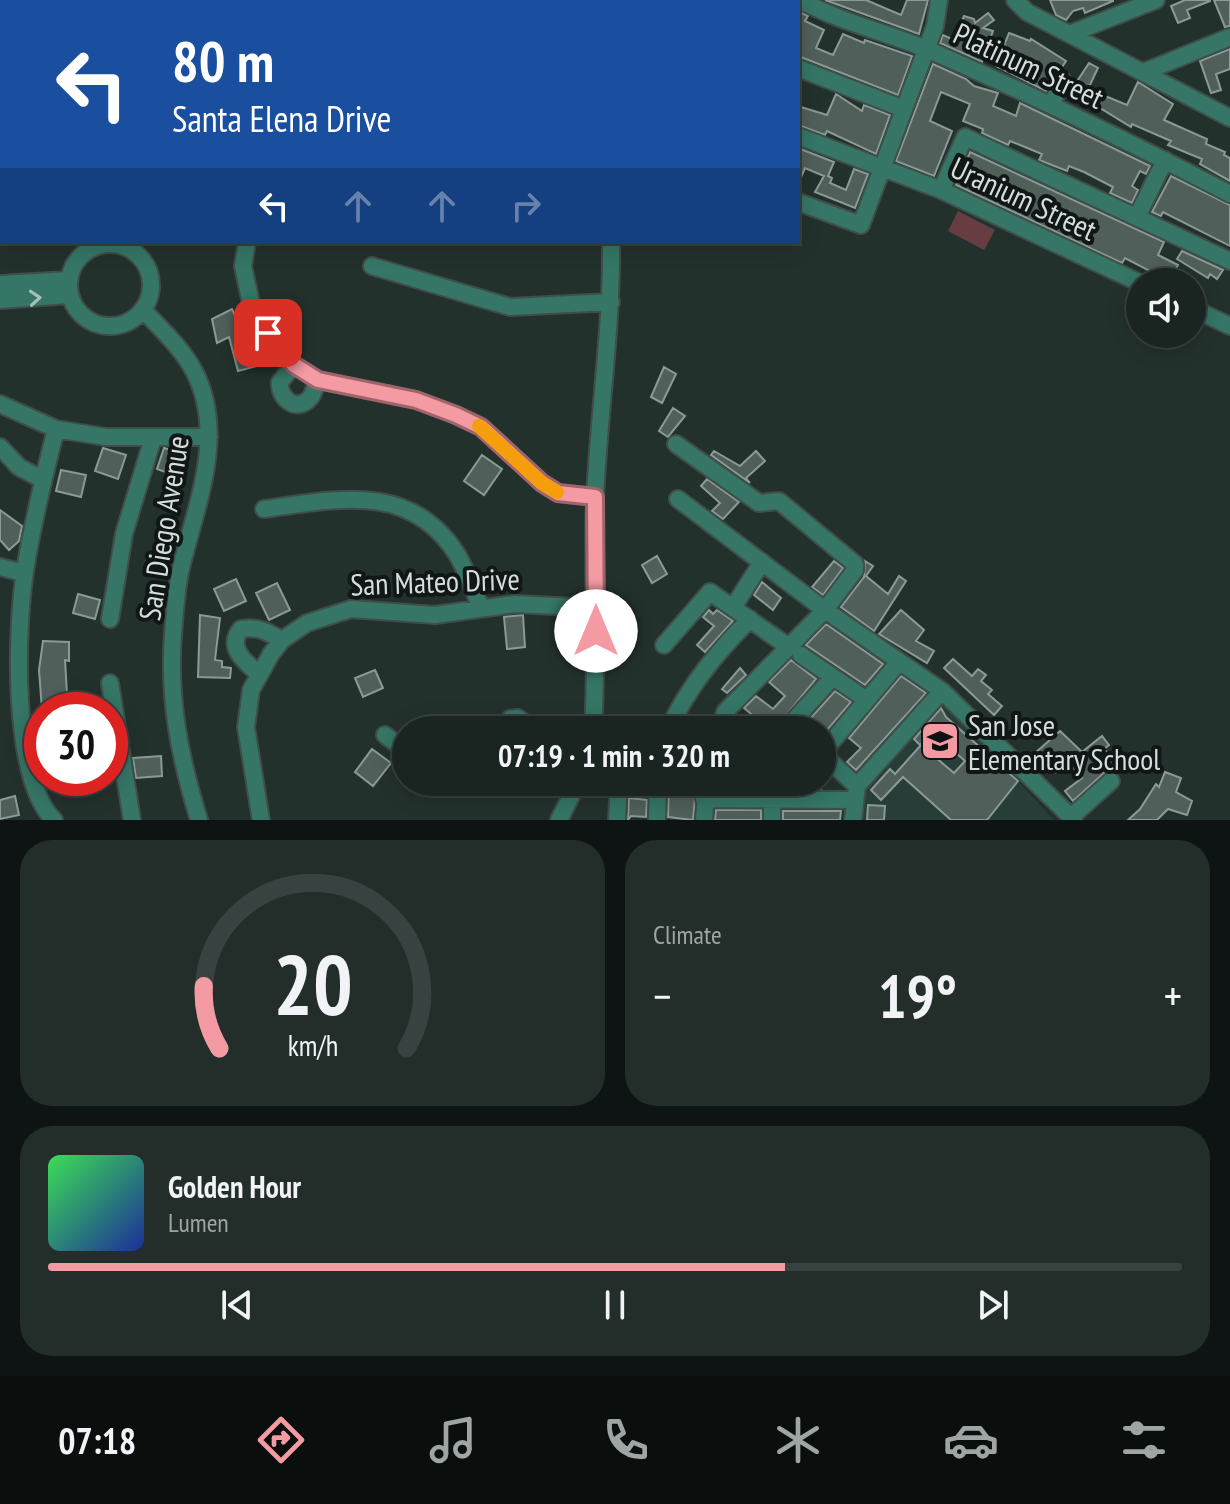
<!DOCTYPE html>
<meta charset="utf-8">
<style>
body{margin:0;font-family:"PT Sans Narrow",sans-serif;background:#232d2a;color:#f1f3f6;height:100vh;display:flex;flex-direction:column;font-size:30px;white-space:nowrap}
*{box-sizing:border-box;margin:0}
p{font-size:26px;color:#9fa5a5}
.icon{flex:none;width:44px;height:44px;fill:none;stroke:currentColor;stroke-width:2;stroke-linecap:round;stroke-linejoin:round}
.map{position:relative;height:820px;overflow:hidden}
.panel{display:flex;flex-direction:column;gap:20px;padding:20px;background:#0e1413;flex:1}
.panel>*{flex:none}
.hud{position:absolute;left:0px;top:0px;width:800px;height:244px;box-shadow:0 4px 20px #0003,0 0 0 2px #384240;background:#1a4fa0;color:#fff;overflow:hidden}
.tools{position:absolute;left:1126px;top:268px;display:grid;gap:16px}
.tools a{display:grid;place-items:center;width:80px;height:80px;border-radius:50%;background:#1a2522;box-shadow:0 4px 20px #0003,0 0 0 2px #384240;font-size:40px}
.speed{position:absolute;left:24px;top:692px;display:flex;gap:16px;font-size:40px;font-weight:700;text-align:center}
.speed>*{display:grid;place-content:center;width:104px;height:104px;border-radius:50%;background:#1a2522;box-shadow:0 4px 20px #0003,0 0 0 2px #384240;line-height:1}
.speed .limit{border:12px solid #d22;background:#fff;color:#111}
.pin{position:absolute;display:grid;place-items:center;width:68px;height:68px;color:#fff;margin:-34px;border-radius:16px;box-shadow:0 4px 12px #0006}
.me{position:absolute;width:88px;margin:-44px;rotate:0deg;stroke-linejoin:round;filter:drop-shadow(0 0 6px #0008)}
.turn{display:flex;align-items:center;gap:28px;height:168px;padding:0 40px;font-size:36px}
.turn .icon{width:104px;height:104px;stroke-width:2.5}
.turn b{display:block;font-size:56px;line-height:68px}
.lanes{display:flex;align-items:center;height:76px;padding:0 40px;background:#0003;justify-content:center;gap:40px;direction:ltr}
.lanes .off{opacity:.35}
.big{font-size:60px;font-weight:700;line-height:1.1}
.panel .card{flex:1;display:flex;flex-direction:column;justify-content:center;gap:12px;min-width:0;padding:0 28px;border-radius:32px;background:#232d2a}
.panel .dial{align-items:center;gap:0}
.dial svg{height:208px;overflow:visible;fill:none;stroke:#384240;stroke-width:7;stroke-linecap:round;text-anchor:middle}
.dial text{fill:#f1f3f6;stroke:none}
.song{display:flex;align-items:center;gap:24px}
.cover{width:96px;height:96px;border-radius:12px;background:linear-gradient(135deg,hsl(130 70% 55%),hsl(230 70% 35%))}
.played{height:8px;border-radius:4px;background:linear-gradient(90deg,#f49aa3 65%,#384240 65%)}
.keys{display:flex;justify-content:space-around;direction:ltr}
.heat{display:flex;justify-content:space-between;align-items:center;font-size:44px;direction:ltr}
.panel .tiles{flex:1;display:grid;gap:20px;grid-template-columns:1fr 1fr}
.card:last-child{grid-column:span 2}
.trip{position:absolute;left:392px;top:716px;width:444px;height:80px;border-radius:40px;background:#1a2522;box-shadow:0 4px 20px #0003,0 0 0 2px #384240;font-weight:700;line-height:80px;text-align:center}
.tabs{display:flex;height:128px;justify-content:space-around;align-items:center;background:#0a0f0e;color:#9fa5a5}
.tabs .icon{width:56px;height:56px}
.tabs .selected{color:#f49aa3}
.tabs b{font-size:36px;color:#f1f3f6}
.map>svg:first-child{display:block}
</style>
<div class="map">
<svg width="1230" height="820" viewBox="0 0 1230 820">
<rect width="100%" height="100%" fill="#23312d"/>
<path fill="#283d37" d="M939 697 1054 820H859L862 785Z"/>
<path fill="#683d41" d="M958 211 995 230 984 250 948 231Z"/>
<path fill="#515f5b" stroke="#8a9a95" stroke-width="2" d="M825 0H866L901 15 907 0H928L919 34Z
M1050 0H1113V1L1085 13 1083 8 1073 11 1066 20 1056 15Z
M1185 0H1210V1L1187 10 1190 18 1178 23 1171 6Z
M1214 0H1230V26L1225 27Z
M798 11 808 16 805 21 824 30 816 48 833 55 843 34 864 43 865 40 912 56 898 95 798 56Z
M988 13 994 20 983 28 993 31 982 62 940 43 943 35 954 40 964 16 974 19 975 23Z
M1009 33 1030 41 1031 39 1066 61 1046 91 996 66Z
M1230 49V69L1216 74 1221 90 1211 93 1200 61Z
M1089 63 1098 68 1088 89 1127 105 1138 82 1173 104 1164 120 1207 139 1206 144 1225 152 1224 155 1230 158V181L1200 164 1202 159 1168 145 1171 141 1132 124 1131 127 1095 105 1068 95Z
M933 64 966 79 974 86 998 93 993 106 1016 116 1020 103 1150 166 1146 174 1140 171 1132 186 1138 190 1132 203 1110 193 1113 187 1084 172 1069 166 1067 171 1039 160 1042 154 1010 141 1008 145 982 133 983 129 963 121 970 104 941 92 930 121 952 131 934 176 896 161Z
M836 94 862 111 864 105 890 115 876 154 827 131 825 135 798 125V106L827 115Z
M798 148 834 162 828 176 832 178 830 183 846 190 854 169 868 174 855 208 815 192 824 176 805 168 798 184Z
M970 152 1164 242 1158 255 1178 265 1169 281 1125 258 1122 263 956 185Z
M1171 176 1230 205V246L1163 212 1161 216 1152 212Z
M1182 251 1223 270 1217 279 1210 274 1208 278 1177 259Z
M232 309 253 356 265 353 268 363 238 371 229 337 217 343 212 319Z
M664 367 676 374 662 403 651 397Z
M673 408 685 416 668 437 659 431Z
M103 448 126 455 118 479 95 471Z
M164 448 189 455 181 478 157 469Z
M714 451 740 466 756 451 765 461 746 478 750 483 711 455Z
M482 455 502 469 484 495 464 481Z
M61 470 86 475 81 497 56 491Z
M707 479 739 502 723 519 712 511 720 503 701 486Z
M0 510 22 526 19 541 9 550 0 540Z
M657 556 667 574 652 583 642 565Z
M834 561 843 568 823 595 812 587Z
M865 561 873 566 866 576 888 594 899 576 906 581 874 631 841 607 864 577Z
M236 579 246 601 224 611 214 589Z
M762 582 781 598 773 610 754 595Z
M277 583 290 610 269 620 256 593Z
M78 594 100 600 95 619 73 613Z
M709 610 713 614 717 610 733 621 705 652 697 645 714 626 703 617Z
M901 610 924 630 916 641 934 651 927 663 879 634Z
M200 615 220 618 215 660 222 661V667L231 668 230 678 198 677Z
M523 615 525 647 507 649 504 617Z
M826 624 883 664 865 685 806 645Z
M43 641 69 642V661L65 660 68 710H42L39 670Z
M953 659 972 676 978 669 986 675 981 681 992 690 988 694 1002 706 994 715 944 668Z
M791 660 816 679 774 730H760L764 725 744 708 756 696 773 709 785 696 769 682Z
M740 668 746 675 727 693 722 689Z
M375 670 383 688 363 697 355 678Z
M901 676 926 693 856 770 847 762 861 748 849 738Z
M835 691 851 702 822 736V730H800Z
M941 708 946 717 1018 781 987 820H951L903 777 881 800 871 790 890 769 895 774 921 745 954 773 965 761 932 732 920 745 914 739Z
M1060 731 1082 752 1102 736 1109 745 1104 749 1120 767 1104 773 1073 801 1065 791 1082 778 1068 762 1056 773 1035 753Z
M372 749 391 763 373 786 355 772Z
M161 756 162 776 136 778 133 758Z
M1165 772 1181 778 1176 792 1192 801 1187 815 1168 809 1157 820H1128L1140 809 1156 784 1159 787Z
M669 782 696 785 693 820 668 817Z
M754 782H821V789L739 788H754Z
M15 796 19 815 0 819V800Z
M629 798 647 800 646 817 631 816 628 820Z
M868 805 885 806 884 820H867Z
M716 810H761V820H715Z
M783 811H841L840 820H783Z"/>
<g fill="none" stroke-linecap="round" stroke-linejoin="round">
<g stroke="#404d49" stroke-width="20">
<path id="minor" d="M117 0 118 2
M208 0 211 2
M567 0 568 2
M641 0 642 2
M712 0 713 2
M800 0C842 23 887 32 931 51 1032 95 1132 143 1230 194
M1015 0 1027 12 1230 118
M29 2 39 0
M190 2 193 0
M231 2 234 0
M305 2 306 0
M0 8 2 7
M1072 33 1156 0
M798 68 904 109
M1144 72 1230 37
M0 78 2 77
M0 96 2 104
M1051 105 1063 81
M798 136 941 190 1140 283
M0 181H2
M941 190 965 137 1230 261
M798 202 861 225 935 26 939 0
M1137 217 1165 160
M247 242 243 266 253 313 294 365 318 380 416 400 456 415 481 427 542 483 558 493 595 497
M69 285a41 41 0 1 1 82 0a41 41 0 1 1-82 0Z
M372 266 510 307 611 302
M0 284 68 280
M0 300 69 295
M1192 308 1230 326
M143 310C161 329 182 348 194 371 227 434 196 505 181 568 176 589 175 612 173 634 168 700 180 758 199 820
M294 365 280 382C278 397 296 414 310 398 314 393 315 386 318 380
M0 404 56 429 106 437H209
M676 444 759 503 779 501 855 564V570L825 610 725 712 720 730
M0 447 19 467 43 480
M678 499 825 610 942 691 1074 820
M264 509C336 499 412 481 458 556 467 572 473 590 481 607
M0 567 24 573
M734 606 762 562
M110 619 124 534 153 438
M664 645 710 592 789 647
M801 655 867 700
M258 673C245 662 226 647 241 629 258 626 268 632 282 640
M110 683 132 820
M502 730 510 719 518 718 534 730
M593 730C598 653 592 575 595 498 599 412 612 328 611 242
M668 730C689 686 716 653 750 619
M785 730 833 677
M385 735 406 751
M822 753 899 662
M822 754 857 786
M704 799 855 800
M1071 817 1111 781
M54 820C11 778 16 629 25 571 32 524 44 476 56 429
M261 820 246 727 251 690 271 654 282 640 307 623 351 609 435 615 515 604 596 608
M559 820 578 782
M617 820 619 782
M657 820 658 782
M704 820 707 782
M772 820V800
M853 820 857 786 942 691"/>
</g>
<use href="#minor" stroke="#357667" stroke-width="16"/>
</g>
<defs><path id="oneway-chevron" d="M-2-3.5L2.5 0L-2 3.5" fill="none" stroke-width="1.6" stroke-linecap="round" stroke-linejoin="round" transform="scale(2)"/></defs>
<use stroke="#a6bfb9" href="#oneway-chevron" transform="translate(35 298) rotate(-4)"/>
<g fill="none" stroke-linecap="round" stroke-linejoin="round">
<g stroke="#9f646a" stroke-width="20">
<path id="route" d="M268 333 294 365 318 380 416 400 456 415 481 427 542 483 558 493 595 497 596 631"/>
</g>
<use href="#route" stroke="#f49aa3" stroke-width="14"/>
<path stroke="#f59e0b" stroke-width="14" d="M479 426 542 483 557 492"/>
</g>
<defs>
<g id="school-square" transform="scale(2)"><rect x="-9" y="-9" width="18" height="18" rx="4" fill="#f49aa3" stroke="#111716"/><path d="M0-5L7-2L0 1L-7-2ZM-4 1L0 2.5L4 1V4Q0 6-4 4Z" fill="#111"/></g>
</defs>
<g fill-rule="evenodd">
<use href="#school-square" x="940" y="741"/>
</g>
<g text-anchor="middle" dominant-baseline="central" stroke-width="8" stroke-linejoin="round" paint-order="stroke">
<g font-size="30" fill="#d6dedc" stroke="#111716">
<text transform="translate(1029 65) rotate(25)">Platinum Street</text>
<text transform="translate(1024 198) rotate(25)">Uranium Street</text>
<text transform="translate(163 528) rotate(-81)">San Diego Avenue</text>
<text transform="translate(435 581) rotate(-2)">San Mateo Drive</text>
</g>
<g font-size="30" fill="#d6dedc" stroke="#111716" text-anchor="start">
<text x="968" y="724">San Jose<tspan x="968" dy="34">Elementary School</tspan></text>
</g>
</g>
</svg>
<div class="tools">
<a><svg class="icon" aria-label="sound" viewBox="0 0 24 24"><path d="M4 9h4l5-4v14l-5-4H4zM17 9q2 3 0 6"/></svg></a>
</div>
<div class="speed"><div class="limit">30</div></div>
<div class="pin" style="left:268px;top:333px;background:#d93025"><svg class="icon" aria-label="arrive" viewBox="0 0 24 24"><path d="M6 21V4h12l-3 4 3 4H6"/></svg></div>
<svg class="me" style="left:596px;top:631px" viewBox="-20 -20 40 40"><circle r="19" fill="#fff"/><path d="M0-13L10 11 0 6-10 11z" fill="#f49aa3"/></svg>
<div class="trip">07:19 · 1 min · 320 m</div>
<div class="hud">
<div class="turn"><svg class="icon" aria-label="left" viewBox="0 0 24 24"><path d="M17 20v-9H6M10 6l-5 5 5 5"/></svg><div><b>80 m</b>Santa Elena Drive</div></div>
<div class="lanes"><svg class="icon" aria-label="left" viewBox="0 0 24 24"><path d="M17 20v-9H6M10 6l-5 5 5 5"/></svg><svg class="icon off" aria-label="ahead" viewBox="0 0 24 24"><path d="M12 20V5M6 11l6-6 6 6"/></svg><svg class="icon off" aria-label="ahead" viewBox="0 0 24 24"><path d="M12 20V5M6 11l6-6 6 6"/></svg><svg class="icon off" aria-label="right" viewBox="0 0 24 24"><path d="M7 20v-9h11M14 6l5 5-5 5"/></svg></div>
</div>
</div>
<section class="panel">
<div class="tiles">
<div class="card dial"><svg viewBox="0 0 100 80">
<path d="M14 69A42 42 0 1 1 86 69"/>
<path d="M14 69A42 42 0 0 1 8 45" stroke="#f49aa3"/>
<text x="50" y="56" font-size="32" font-weight="700">20</text>
<text x="50" y="72" font-size="11">km/h</text>
</svg></div>
<div class="card"><p>Climate</p>
<div class="heat"><a>−</a><b class="big">19°</b><a>+</a></div>
</div>
<div class="card">
<div class="song"><i class="cover"></i><div><b>Golden Hour</b><p>Lumen</p></div></div>
<div class="played"></div>
<div class="keys"><svg class="icon" aria-label="previous" viewBox="0 0 24 24"><path d="M18 5L8 12l10 7zM5 5v14"/></svg><svg class="icon" aria-label="pause" viewBox="0 0 24 24"><path d="M8 5v14M16 5v14"/></svg><svg class="icon" aria-label="next" viewBox="0 0 24 24"><path d="M6 5l10 7-10 7zM19 5v14"/></svg></div>
</div>
</div>
</section>
<nav class="tabs">
<b>07:18</b>
<svg class="icon selected" aria-label="directions" viewBox="0 0 24 24"><path d="M12 3l9 9-9 9-9-9zM9 14v-3h6M13 9l2 2-2 2"/></svg>
<svg class="icon" aria-label="music" viewBox="0 0 24 24"><path d="M9 18V5l10-2v13"/><circle cx="6" cy="18" r="3"/><circle cx="16" cy="16" r="3"/></svg>
<svg class="icon" aria-label="phone" viewBox="0 0 24 24"><path d="M5 4h4l2 5-3 2q2 4 5 5l2-3 5 2v4C11 20 4 13 5 4z"/></svg>
<svg class="icon" aria-label="climate" viewBox="0 0 24 24"><path d="M12 3v18M4 7l16 10M4 17L20 7"/></svg>
<svg class="icon" aria-label="car" viewBox="0 0 24 24"><path d="M5 17H2v-5l4-1 3-4h7l3 4 3 1v5h-3M9 17h6M6 11h13"/><circle cx="7" cy="17" r="2"/><circle cx="17" cy="17" r="2"/></svg>
<svg class="icon" aria-label="filters" viewBox="0 0 24 24"><path d="M4 7h16M4 17h16"/><circle cx="9" cy="7" r="2"/><circle cx="15" cy="17" r="2"/></svg>
</nav>
